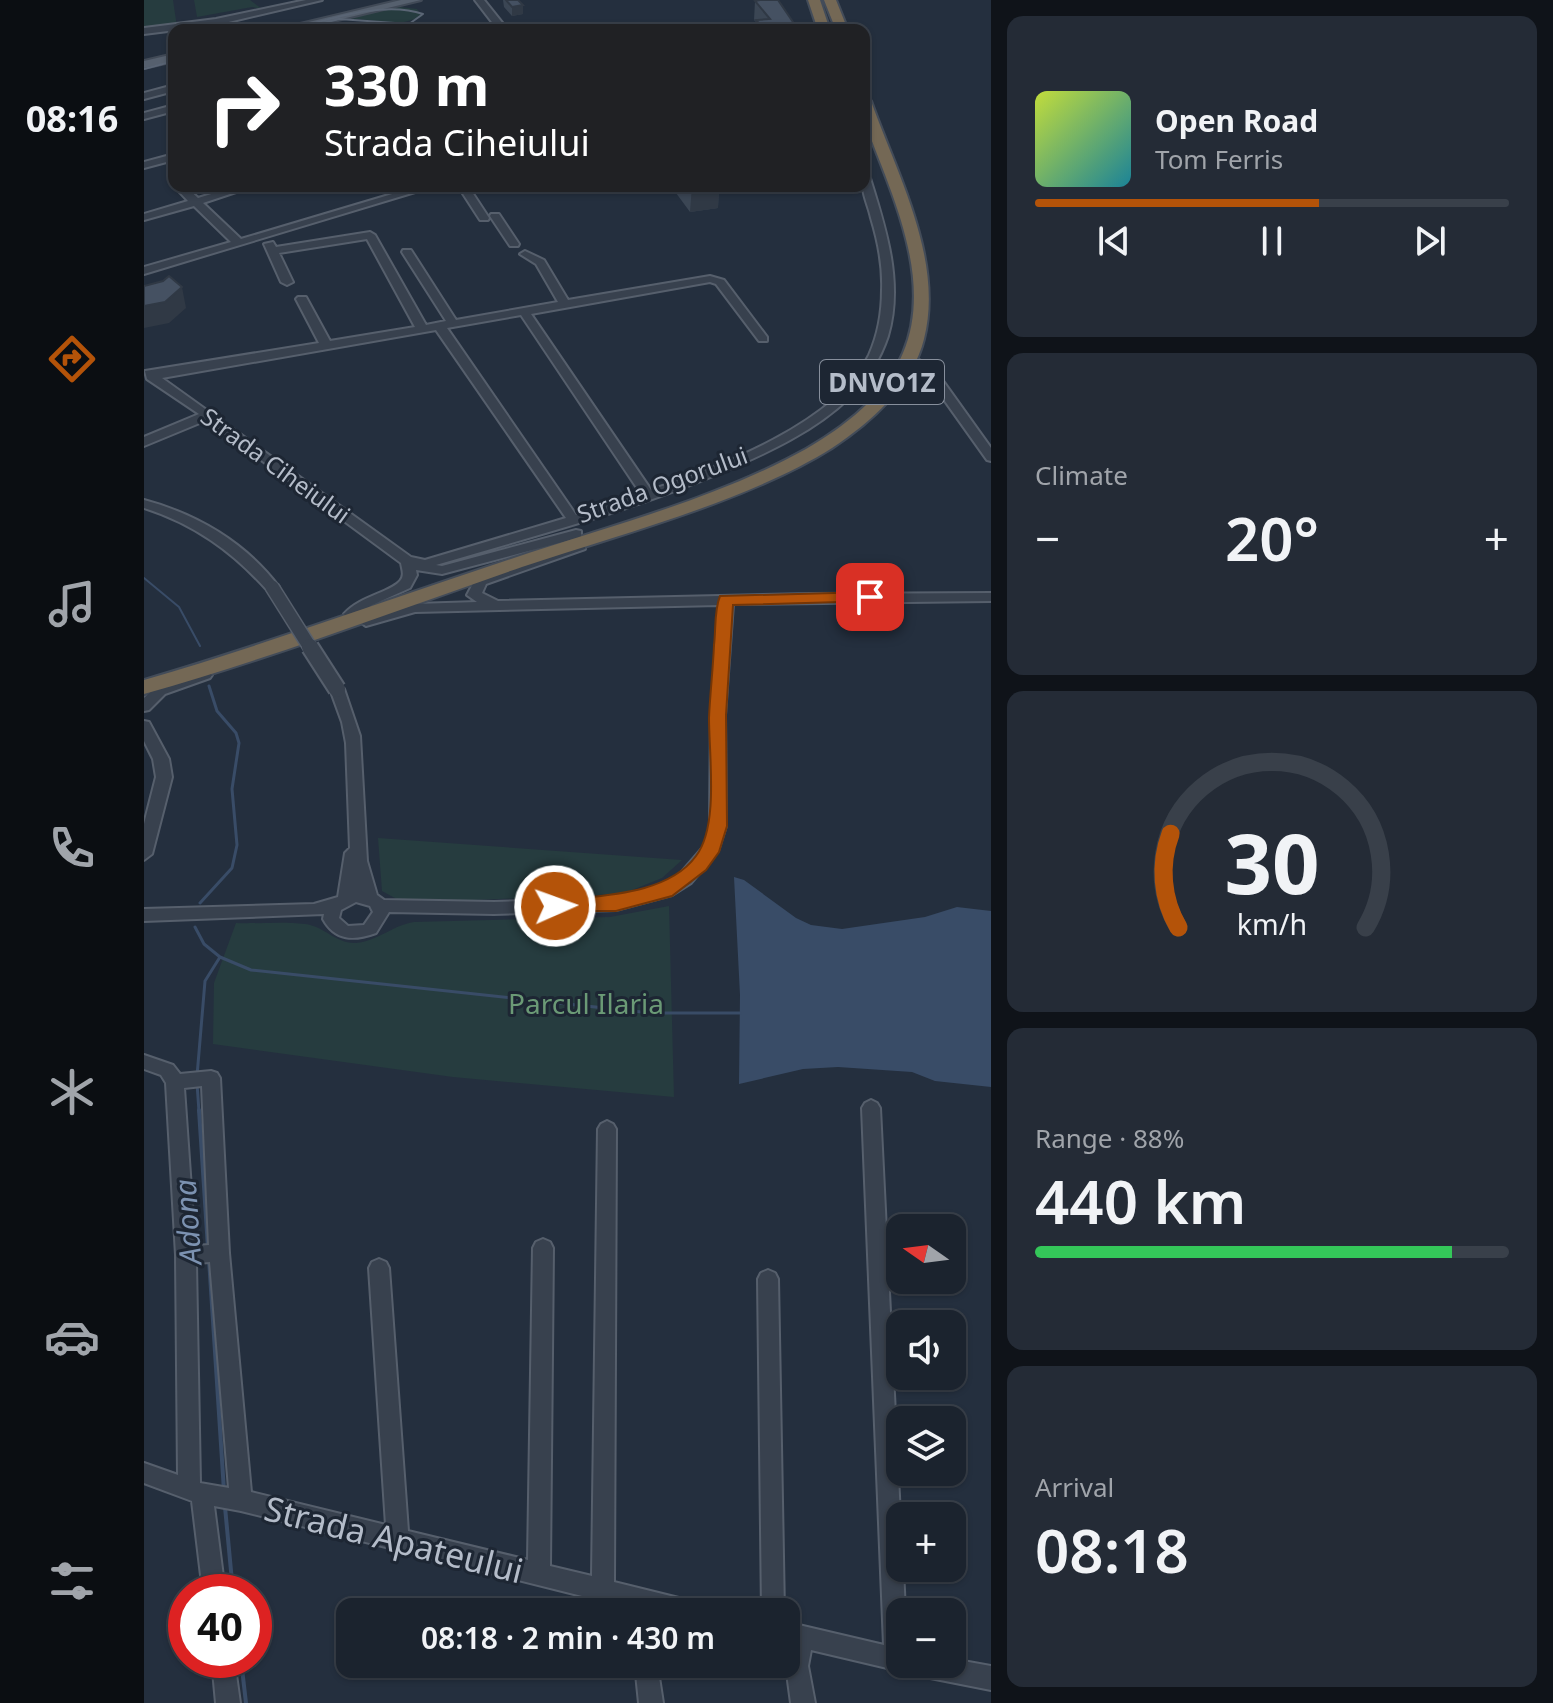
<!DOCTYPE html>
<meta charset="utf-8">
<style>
body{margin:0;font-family:"Noto Sans",sans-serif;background:#242b36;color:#f1f3f6;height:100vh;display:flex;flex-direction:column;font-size:30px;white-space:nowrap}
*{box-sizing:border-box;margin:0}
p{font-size:26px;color:#a0a4aa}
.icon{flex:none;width:44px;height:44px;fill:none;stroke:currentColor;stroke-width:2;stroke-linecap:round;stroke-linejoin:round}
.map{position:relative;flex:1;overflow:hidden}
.panel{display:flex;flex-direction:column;gap:16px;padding:16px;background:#0f1319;width:562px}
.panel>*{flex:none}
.guide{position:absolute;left:24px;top:24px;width:702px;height:168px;border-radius:16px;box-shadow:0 2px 6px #0004,0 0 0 2px #39404a;background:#202124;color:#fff;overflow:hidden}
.needle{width:52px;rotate:284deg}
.tools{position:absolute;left:742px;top:1214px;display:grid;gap:16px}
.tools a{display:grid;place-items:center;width:80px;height:80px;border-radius:16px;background:#1b232e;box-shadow:0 2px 6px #0004,0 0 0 2px #39404a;font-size:40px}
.speed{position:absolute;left:24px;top:1574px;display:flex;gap:16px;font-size:40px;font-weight:700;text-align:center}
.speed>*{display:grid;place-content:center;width:104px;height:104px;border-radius:50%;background:#1b232e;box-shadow:0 2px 6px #0004,0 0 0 2px #39404a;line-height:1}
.speed .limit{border:12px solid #d22;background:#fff;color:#111}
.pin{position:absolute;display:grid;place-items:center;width:68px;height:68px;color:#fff;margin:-34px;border-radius:16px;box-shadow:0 4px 12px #0006}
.me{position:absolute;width:88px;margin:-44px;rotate:88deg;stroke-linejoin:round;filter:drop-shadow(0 0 6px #0008)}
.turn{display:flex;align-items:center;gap:28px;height:168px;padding:0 24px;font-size:36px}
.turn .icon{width:104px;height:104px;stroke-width:2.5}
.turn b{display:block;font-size:56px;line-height:68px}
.big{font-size:60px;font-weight:600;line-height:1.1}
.panel .card{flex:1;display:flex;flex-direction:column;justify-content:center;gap:12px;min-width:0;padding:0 28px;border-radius:16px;background:#242b36}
.panel .dial{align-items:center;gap:0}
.dial svg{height:208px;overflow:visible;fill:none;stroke:#39404a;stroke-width:7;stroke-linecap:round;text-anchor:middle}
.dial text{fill:#f1f3f6;stroke:none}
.song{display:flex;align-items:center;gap:24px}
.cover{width:96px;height:96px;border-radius:12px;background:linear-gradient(135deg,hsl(70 70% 55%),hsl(190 70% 35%))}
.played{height:8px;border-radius:4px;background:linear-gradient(90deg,#b45309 60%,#39404a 60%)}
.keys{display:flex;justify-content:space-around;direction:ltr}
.heat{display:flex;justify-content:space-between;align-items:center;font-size:44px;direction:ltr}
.charge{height:12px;border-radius:6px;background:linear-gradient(90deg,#34c759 88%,#39404a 0)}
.trip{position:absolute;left:192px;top:1598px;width:464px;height:80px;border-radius:16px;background:#1b232e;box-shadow:0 2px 6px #0004,0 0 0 2px #39404a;font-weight:600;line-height:80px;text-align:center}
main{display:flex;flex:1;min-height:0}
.dock{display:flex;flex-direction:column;width:144px;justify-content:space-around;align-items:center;background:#0b0e12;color:#a0a4aa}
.dock .icon{width:56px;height:56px}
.dock .on{color:#b45309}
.dock b{font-size:36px;color:#f1f3f6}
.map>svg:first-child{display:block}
</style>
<main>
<nav class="dock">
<b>08:16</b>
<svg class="icon on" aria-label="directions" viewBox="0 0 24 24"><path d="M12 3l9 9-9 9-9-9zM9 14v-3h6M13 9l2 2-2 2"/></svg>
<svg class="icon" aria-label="music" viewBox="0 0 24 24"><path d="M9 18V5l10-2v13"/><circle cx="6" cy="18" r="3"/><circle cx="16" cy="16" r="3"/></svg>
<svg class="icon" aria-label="phone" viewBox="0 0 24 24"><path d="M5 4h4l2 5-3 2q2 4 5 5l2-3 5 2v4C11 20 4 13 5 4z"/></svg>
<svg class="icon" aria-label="climate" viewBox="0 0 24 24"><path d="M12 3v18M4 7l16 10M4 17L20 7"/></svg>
<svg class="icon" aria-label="car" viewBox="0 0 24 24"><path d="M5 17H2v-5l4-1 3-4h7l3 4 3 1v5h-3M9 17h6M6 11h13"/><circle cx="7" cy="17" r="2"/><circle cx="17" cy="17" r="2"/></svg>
<svg class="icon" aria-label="filters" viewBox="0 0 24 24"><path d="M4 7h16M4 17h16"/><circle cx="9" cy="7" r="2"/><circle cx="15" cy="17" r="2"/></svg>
</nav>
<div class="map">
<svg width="847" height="1703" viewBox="0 0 847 1703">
<rect width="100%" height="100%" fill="#242f3e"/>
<path fill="#263c3f" d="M0 0H29L33 27 0 31Z
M50 0H106L118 9 108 7 53 17Z
M256 7 273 9 278 17 257 23 201 18Z
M234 838 538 860 518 878 478 894 260 903 238 891Z
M525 906 530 1097 309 1077 69 1044 70 983 92 923C114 924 138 921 161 924 180 926 192 944 212 943 234 941 249 925 270 922L466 917Z"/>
<path fill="#394c67" d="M590 877 600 880 652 918 667 925 698 929 781 917 813 907 847 911V1087L791 1081 768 1072 694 1067 659 1069 595 1084 596 995Z"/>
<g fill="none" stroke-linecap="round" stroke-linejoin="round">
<path stroke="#394c67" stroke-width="2" d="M0 578 35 607 56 646"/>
<path stroke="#394c67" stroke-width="3" d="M56 903 88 868 93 845 88 789 95 743 92 733 73 711 65 686
M51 927 60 944 76 957 61 981 53 1076
M76 957 107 970 507 1013H596
M53 1083 55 1112"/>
<path stroke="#394c67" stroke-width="4" d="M55 1110 64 1248
M65 1259 80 1491
M81 1507 89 1592
M97 1660 102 1703"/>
<g stroke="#565f6c" stroke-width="4">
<path id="minor" d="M162 0H178L72 25 0 34V28L72 19Z
M331 0H340L364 30H354Z
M30 85V91L0 99V93Z
M30 105V111L0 119V113Z
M30 154V160L0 168V162Z
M720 172 725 175C741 226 760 282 744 336 737 357 723 382 706 397 671 431 625 452 581 471 488 511 389 536 292 565L298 566 432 530 437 531V537L298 574 272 570 273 575 266 588 228 605 207 618 202 617 200 614C216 596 245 593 256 581 261 576 258 569 257 563L63 420 0 446V437L55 414 3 379 1 371 175 343 152 299 154 297H162L186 341 271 327 223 239 135 253 149 282 143 285 137 282 120 244 129 242 132 247 226 232 231 235 282 325 302 321 258 252 259 250H267L312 320 414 302 392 264 376 254 381 251 400 260 424 300 566 276 580 280 623 337V341H615L572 284 566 282 387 314 507 490C575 467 692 424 725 355 734 335 738 312 738 290 739 266 734 241 727 218 725 208 720 198 719 188 719 186 720 177 720 172ZM377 315 497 494 432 515 303 328ZM292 330 422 518 281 560 267 557 18 378Z
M30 186H41L54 198 94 186H110L59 203 97 239 275 186H291L0 274V267L87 242 50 206 0 220V214L44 201Z
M314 186H324L345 218 344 220H336Z
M347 214H355L375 244 374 246H366L346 216Z
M765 355 789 367 847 448V461L843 460 781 373 761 362 759 359Z
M0 500C53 514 102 543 135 587L133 590H123C88 551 50 524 0 508Z
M436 542 441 543V549L342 584 338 593 354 601 666 594 847 593V601L589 604 581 715 582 826 574 851 547 883 528 895 472 910 350 914 245 912 232 933C210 941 191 941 179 919L180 914 0 921V909L170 904 194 897 201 853 206 848 202 743 198 722 186 689 193 684 200 689 216 736 223 861 233 895 240 900 350 902 472 898 517 886 535 875 561 845 566 826 567 715 575 605 271 612 222 626 215 621 217 618 271 604 333 602 323 595 332 578ZM212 902 226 906 229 912 220 925 204 926 195 918 197 910Z
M61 670 68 675 66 678 21 694 5 710 0 711V698L11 688Z
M0 721 5 722 25 759 28 777 8 854 0 860V824L12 777 9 759 0 741Z
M0 1055 29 1065 36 1074 67 1071 73 1073 76 1078 85 1253 107 1492 242 1525 225 1268 228 1262 235 1259 242 1262 245 1268 264 1531 384 1560 389 1248 392 1242 399 1239 406 1242 409 1248 406 1566 448 1576 454 1129 457 1124 463 1121 469 1124 472 1129 470 1582 547 1601 555 1604 558 1612H502L463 1602 459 1604 450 1599 97 1511 70 1506 81 1592H59L48 1501 0 1483V1463L34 1475 32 1255 22 1083 17 1075 0 1069ZM58 1086 65 1245 51 1246 40 1088ZM66 1262 85 1488 56 1483 52 1263Z
M727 1100 733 1103 736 1108 756 1516V1568H759L761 1612H756V1664H808V1659L847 1666V1690L771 1675 762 1669 756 1671 667 1650 664 1666 671 1703H647L642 1666 645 1645 642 1644V1622L740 1645 718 1108 721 1103Z
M624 1270 631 1273 634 1279 640 1612H618L614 1279 617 1273Z
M68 1660H90L96 1703H72Z
M491 1664H513L519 1703H495Z"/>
</g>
<g stroke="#414a57" stroke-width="4">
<path id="major" d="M257 0H277L152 30H131Z
M30 54V61L0 68V61Z"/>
</g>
<g stroke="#434c59" stroke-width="4">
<path id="highway" d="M664 0H676L686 30H674Z
M680 0H692L704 30H692Z
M720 97 727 101C753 174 800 260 780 339 769 385 726 423 688 448 604 501 474 535 378 567 253 610 128 658 0 694V680C124 644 245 599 367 559 465 526 572 499 662 449 700 427 742 395 759 353 791 278 745 189 720 120Z"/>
</g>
<use href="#minor" fill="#38414e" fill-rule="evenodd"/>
<use href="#major" fill="#56606e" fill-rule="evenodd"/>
<use href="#highway" fill="#746855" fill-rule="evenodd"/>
<path stroke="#5a6575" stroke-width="2" d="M145 30C184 20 239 0 279 14L265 24 195 19 151 30
M0 69 30 61"/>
<g stroke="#565f6c" stroke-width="16" stroke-linecap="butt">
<path id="minor-bridge-far1" d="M128 587 167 649"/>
</g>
<g stroke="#565f6c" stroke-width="20" stroke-linecap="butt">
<path id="minor-bridge" d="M166 647 193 689"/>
</g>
<use href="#minor-bridge-far1" stroke="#38414e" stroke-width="13"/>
<use href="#minor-bridge" stroke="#38414e" stroke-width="16"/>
</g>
<path fill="#3b4654" d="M359 0H374L379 14 368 16 360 7Z
M611 1 651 25V30H611L612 22 610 20Z
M533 186H575L574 208 546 212 532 193Z"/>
<path fill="#303945" d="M379 5V14L368 16V7Z
M651 25V30H619V28Z
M548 186H575L574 208 546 212Z
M38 287 42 308 25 323 0 328V306Z"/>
<path fill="#455162" stroke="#303945" stroke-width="2" d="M362 0H374L379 5 368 7Z
M616 0H634L651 25 619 28 612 20 626 19 611 1Z
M25 276 38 287 21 302 0 306V286L19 281Z"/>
<path fill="#b45309" stroke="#753606" stroke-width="2" d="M726 592 734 597 732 601 589 605 582 715 583 826 575 852 562 870 528 896 472 911H404L401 906C410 892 515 907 552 856 575 826 565 756 565 718 566 694 569 669 570 645 572 630 570 610 576 596Z"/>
<g text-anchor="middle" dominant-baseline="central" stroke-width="6" stroke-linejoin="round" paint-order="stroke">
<g font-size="24" fill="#b4bcc9" stroke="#1d2633">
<text transform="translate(132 465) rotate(36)">Strada Ciheiului</text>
<text transform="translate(518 484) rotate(-20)">Strada Ogorului</text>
</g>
<rect fill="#1d2633" stroke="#878f9c" stroke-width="2" x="676" y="360" width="124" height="44" rx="6"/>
<g font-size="26" font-weight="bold" fill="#b4bcc9">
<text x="738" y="382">DNVO1Z</text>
</g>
<g font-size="28" fill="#6b9a76" stroke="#1d2633">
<text x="442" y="1003">Parcul Ilaria</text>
</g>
<g font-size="30" font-style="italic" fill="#7c92b1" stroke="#1d2633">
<text transform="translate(43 1222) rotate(-94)">Adona</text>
</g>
<g font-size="34" fill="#b4bcc9" stroke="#1d2633">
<text transform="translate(250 1539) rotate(14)">Strada Apateului</text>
</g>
</g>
</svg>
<div class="tools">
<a><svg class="needle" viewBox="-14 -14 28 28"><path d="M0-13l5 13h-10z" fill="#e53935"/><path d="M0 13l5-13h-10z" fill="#a0a4aa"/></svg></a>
<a><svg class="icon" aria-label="sound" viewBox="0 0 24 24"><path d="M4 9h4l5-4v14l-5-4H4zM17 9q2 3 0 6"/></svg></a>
<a><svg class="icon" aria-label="layers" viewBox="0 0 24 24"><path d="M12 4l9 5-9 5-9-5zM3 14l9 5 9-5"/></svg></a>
<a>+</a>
<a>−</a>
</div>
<div class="speed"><div class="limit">40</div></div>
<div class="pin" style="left:726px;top:597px;background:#d93025"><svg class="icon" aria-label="arrive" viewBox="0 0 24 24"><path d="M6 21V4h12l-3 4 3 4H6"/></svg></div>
<svg class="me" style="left:411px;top:906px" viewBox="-20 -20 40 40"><circle r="17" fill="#b45309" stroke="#fff" stroke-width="3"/><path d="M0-11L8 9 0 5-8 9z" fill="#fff"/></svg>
<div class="trip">08:18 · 2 min · 430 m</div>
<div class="guide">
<div class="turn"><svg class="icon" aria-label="right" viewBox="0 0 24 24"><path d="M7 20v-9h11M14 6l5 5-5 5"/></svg><div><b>330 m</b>Strada Ciheiului</div></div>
</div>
</div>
<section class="panel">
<div class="card">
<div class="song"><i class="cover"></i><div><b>Open Road</b><p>Tom Ferris</p></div></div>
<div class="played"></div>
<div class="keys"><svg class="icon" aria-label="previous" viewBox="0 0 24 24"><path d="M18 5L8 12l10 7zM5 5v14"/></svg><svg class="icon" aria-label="pause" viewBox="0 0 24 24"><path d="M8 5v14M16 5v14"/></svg><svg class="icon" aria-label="next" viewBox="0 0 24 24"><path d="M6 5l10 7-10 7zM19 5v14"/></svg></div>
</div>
<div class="card"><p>Climate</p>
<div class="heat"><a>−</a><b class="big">20°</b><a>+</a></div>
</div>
<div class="card dial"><svg viewBox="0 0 100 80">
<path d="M14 69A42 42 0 1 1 86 69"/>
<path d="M14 69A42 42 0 0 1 11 33" stroke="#b45309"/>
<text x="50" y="56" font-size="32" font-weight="700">30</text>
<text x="50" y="72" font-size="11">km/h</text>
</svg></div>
<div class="card"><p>Range · 88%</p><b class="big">440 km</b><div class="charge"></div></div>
<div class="card"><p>Arrival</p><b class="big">08:18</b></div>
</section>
</main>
